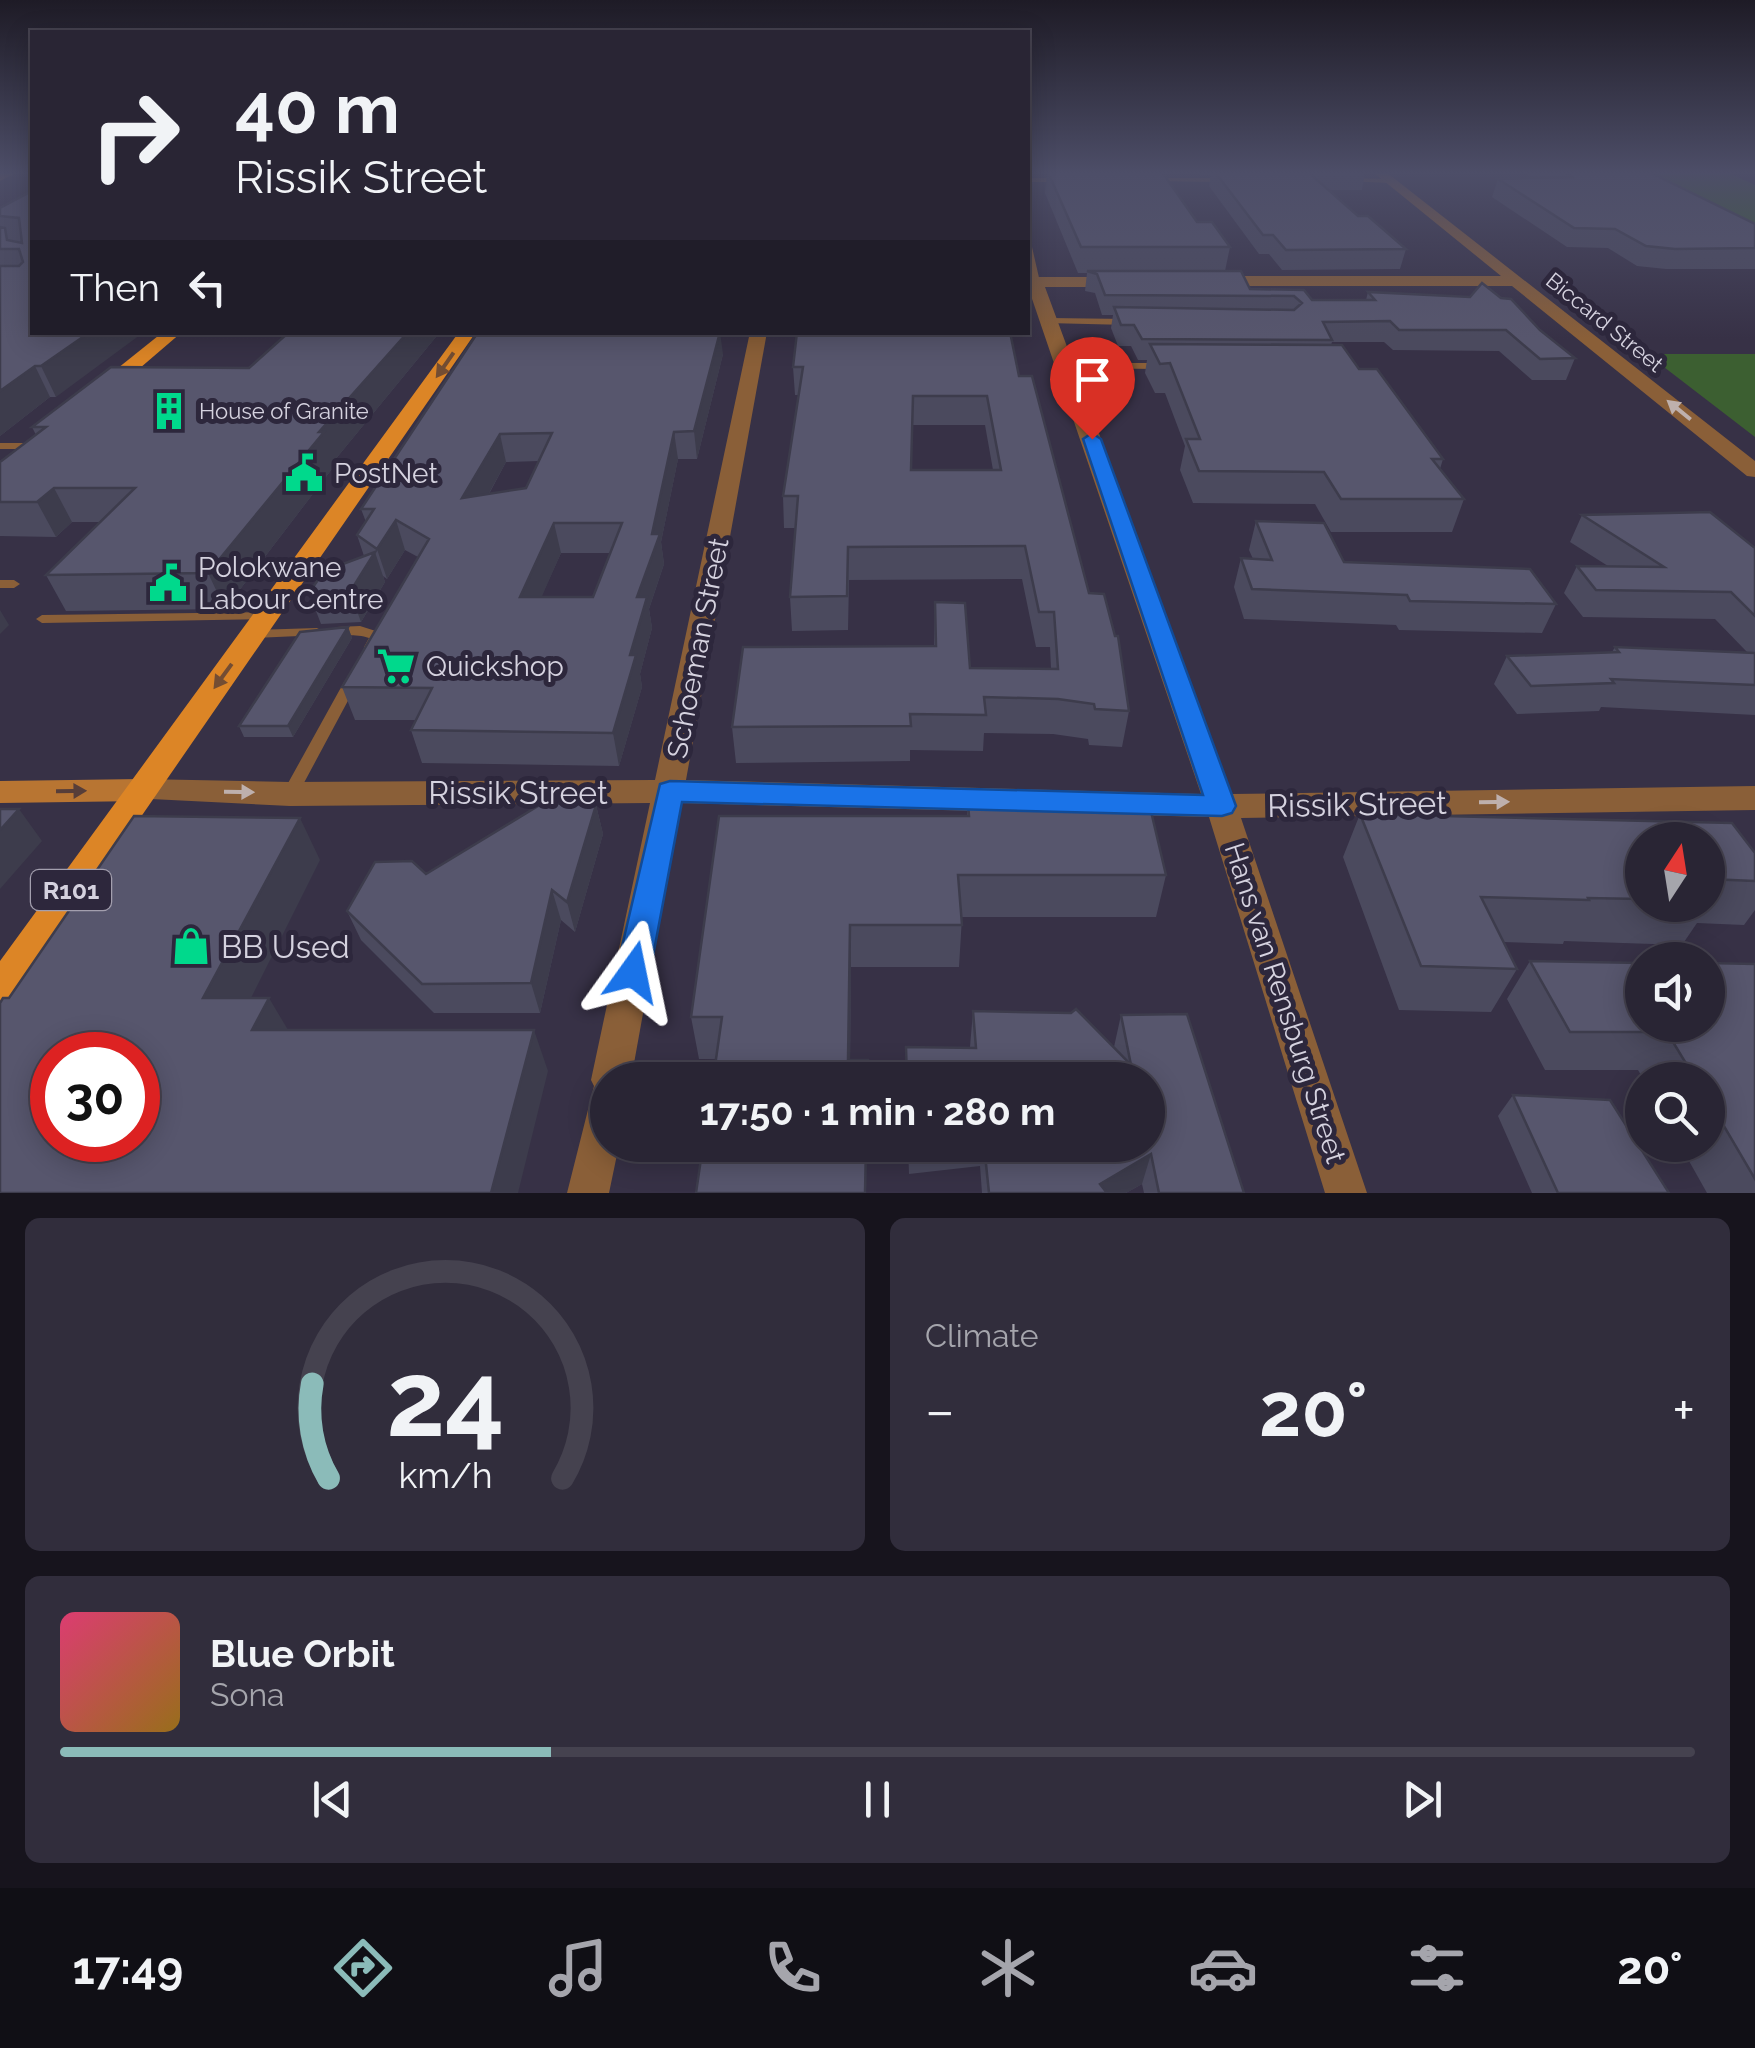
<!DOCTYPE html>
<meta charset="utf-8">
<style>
body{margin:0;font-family:Raleway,sans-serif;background:#312d3c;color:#f1f3f6;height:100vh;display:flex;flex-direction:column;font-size:38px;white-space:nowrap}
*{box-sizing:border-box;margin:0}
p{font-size:32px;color:#a5a5ac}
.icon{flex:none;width:55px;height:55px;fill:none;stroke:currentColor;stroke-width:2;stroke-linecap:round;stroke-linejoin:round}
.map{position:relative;height:1193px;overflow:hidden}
.sheet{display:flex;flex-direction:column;gap:25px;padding:25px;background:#17141d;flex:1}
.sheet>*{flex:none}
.guide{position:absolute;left:30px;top:30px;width:1000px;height:305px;border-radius:0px;box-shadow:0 5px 25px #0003,0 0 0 2px #45424f;background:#292534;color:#f1f3f6;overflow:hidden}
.needle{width:65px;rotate:12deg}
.tools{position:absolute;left:1625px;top:822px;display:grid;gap:20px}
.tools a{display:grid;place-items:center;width:100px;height:100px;border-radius:50%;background:#292534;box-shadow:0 5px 25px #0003,0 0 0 2px #45424f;font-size:50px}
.speed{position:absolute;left:30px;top:1032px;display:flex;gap:20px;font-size:50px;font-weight:700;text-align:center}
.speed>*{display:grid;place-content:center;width:130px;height:130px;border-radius:50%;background:#292534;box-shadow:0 5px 25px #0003,0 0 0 2px #45424f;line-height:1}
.speed .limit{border:15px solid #d22;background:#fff;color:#111}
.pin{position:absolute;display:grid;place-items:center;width:85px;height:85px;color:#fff;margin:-102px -42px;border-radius:50% 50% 50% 0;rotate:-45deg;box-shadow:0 0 10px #0007}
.pin .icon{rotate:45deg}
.me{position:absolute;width:110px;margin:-55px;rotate:12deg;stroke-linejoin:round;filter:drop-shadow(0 0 8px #0008)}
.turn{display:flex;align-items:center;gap:35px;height:210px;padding:0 40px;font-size:45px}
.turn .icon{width:130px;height:130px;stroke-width:2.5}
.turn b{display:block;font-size:70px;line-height:85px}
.then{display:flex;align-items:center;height:95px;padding:0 40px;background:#0003;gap:20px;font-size:38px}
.big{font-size:75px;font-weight:700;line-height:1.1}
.sheet .card{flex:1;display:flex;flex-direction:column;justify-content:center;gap:15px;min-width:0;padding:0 35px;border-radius:15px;background:#312d3c}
.sheet .dial{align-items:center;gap:0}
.dial svg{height:260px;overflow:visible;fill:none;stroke:#45424f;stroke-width:7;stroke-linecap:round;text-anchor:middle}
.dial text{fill:#f1f3f6;stroke:none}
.song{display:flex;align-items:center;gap:30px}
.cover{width:120px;height:120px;border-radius:15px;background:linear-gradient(135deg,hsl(340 70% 55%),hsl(40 70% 35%))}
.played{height:10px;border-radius:5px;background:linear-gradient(90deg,#8bbbb9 30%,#45424f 30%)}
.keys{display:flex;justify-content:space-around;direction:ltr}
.heat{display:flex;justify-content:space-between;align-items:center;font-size:55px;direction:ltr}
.sheet .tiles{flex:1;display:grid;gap:25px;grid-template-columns:1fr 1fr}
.card:last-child{grid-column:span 2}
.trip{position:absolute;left:590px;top:1062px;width:575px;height:100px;border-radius:50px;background:#292534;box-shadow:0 5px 25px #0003,0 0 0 2px #45424f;font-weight:700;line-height:100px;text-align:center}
.menu{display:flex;height:160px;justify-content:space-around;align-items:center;background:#100f15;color:#a5a5ac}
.menu .icon{width:70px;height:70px}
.menu .active{color:#8bbbb9}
.menu b{font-size:45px;color:#f1f3f6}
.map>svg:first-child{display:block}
</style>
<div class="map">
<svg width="1755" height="1193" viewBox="0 0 1755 1193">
<rect width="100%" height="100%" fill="#373146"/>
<path fill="#3c5f31" d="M1625 172H1727L1755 185V228Z
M1647 354H1755V437Z"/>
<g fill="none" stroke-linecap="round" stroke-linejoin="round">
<path fill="#8a5f38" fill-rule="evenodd" d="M1028 178H1063L1066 180 1063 182H1028Z
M1153 178H1223L1226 180 1223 182 1151 181Z
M1348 178 1391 179 1394 181 1391 183 1346 181Z
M1028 245 1032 247 1040 282 1036 284 1032 282 1028 261Z
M1050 318 1128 319 1132 322 1128 325 1047 323V319Z
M1066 363H1159L1164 366 1159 369 1063 368V364Z
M0 443H33L38 446 33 449H0Z
M0 580H14L20 584 14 588H0Z
M267 612 273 616 272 619 42 623 36 619 42 615Z
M360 626 382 633 384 636 376 650 371 651 364 647 369 638C356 633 339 638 330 631L337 627Z
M317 628 324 632 322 635 254 638 247 634 254 630Z
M351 677 356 679 358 682 298 794 295 798 290 800 285 798 282 794 344 682 346 679Z"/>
<path fill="#8a5f38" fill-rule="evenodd" d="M18 172 0 181V173Z
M1373 172H1386L1755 461V477L1747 476 1512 286H1212L1204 281 1212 276H1501Z
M1028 277H1117L1125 282 1117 287H1045L1232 794 1755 786V810L1241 818 1367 1193H1325L1209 817 681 803 631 1080H608V1145H619L609 1193H567L594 1086 591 1080 650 803 290 806 131 798 127 790 131 782 142 779 290 782 655 780 750 332H767L686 780 1201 794 1028 287Z"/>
<path fill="#b87532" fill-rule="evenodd" d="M142 779 153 782 157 790 153 798 142 801 0 803V781Z"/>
<path fill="#dc8526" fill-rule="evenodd" d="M163 332H182L112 392H98V384Z
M459 332H476L13 1002 0 1006V961Z"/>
</g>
<path fill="#4b4a5e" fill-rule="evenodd" d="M1045 172H1162L1197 222 1230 247 1225 271 1250 289 1312 300H1366L1368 292 1540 330 1575 358 1566 380H1532L1499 351 1393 350 1384 342H1332L1331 345 1359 369 1443 459 1440 469 1464 499 1452 532H1331L1315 504 1193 503 1180 470 1185 446 1165 393H1155L1145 373 1147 360H1138L1131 346H1118L1111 328 1113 315H1102L1095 293 1085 291 1087 273H1078L1045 193 1047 174Z
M1198 172H1365L1362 190H1328L1358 216 1406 249 1400 269 1282 270 1269 254H1259L1209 186 1211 175H1201Z
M1523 172H1649L1755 224V269H1666L1637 266 1608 248 1567 247 1492 197 1498 179 1535 178Z
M32 191 56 397H50L0 436V208Z
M289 332H440L334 461 335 465 225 609 66 611 46 575 100 522H72L56 537 0 536V462L36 435 32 427 249 368Z
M478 332 723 354 697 459H678L661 542 664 564 649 609 652 628 640 674 642 687 619 766 422 763 411 730 416 720H355L342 687 418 557 405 550 387 579 383 576 385 582 361 622 321 624 309 593 364 556 357 535 366 522 361 509ZM539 461 526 488 489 494 506 462ZM561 553H610L593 597H541Z
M793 367 1019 376 1089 593 1129 711 1122 747 1089 745 1088 739 1053 734 984 733 983 751 910 750V761L736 763 732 727 934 646 935 602 970 668 1051 669 1050 647H1036L1022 579 849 580 848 630 792 631 790 597 796 528H784L783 496 799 395H795ZM913 425H985L993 470H911Z
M1582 515 1755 548V715L1601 707 1599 711 1517 714 1494 684 1507 656 1612 652 1615 647 1747 652 1715 619 1583 617 1564 593 1577 566H1608L1570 542Z
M1256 521 1344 562 1556 604 1542 633 1399 630 1396 625 1244 619 1234 587 1241 558 1253 559 1249 550Z
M348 627 352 638 293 737H244L239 726Z
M968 803 1166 875 1156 917H962L959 967H851L850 1060 699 1059 691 1017 967 816Z
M596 805 603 834 575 932 561 920 540 1013H434L361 940 347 911 426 874Z
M1360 814 1732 823 1755 853V910L1744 925 1697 923 1682 945 1564 941 1563 944 1504 942 1517 969 1491 1012 1399 1010 1343 857ZM1642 840H1708V905H1642Z
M1530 961 1755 964V1193H1707L1680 1145H1708V1080H1644L1638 1070H1545L1507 999Z
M973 1011 1114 1047 1121 1015 1244 1193H1144L1142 1184 1126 1193H982L980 1166 909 1174 908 1145H1148V1080H905L906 1047H970Z
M1513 1095 1669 1193H1532L1498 1116Z"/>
<path fill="#3d3c4c" d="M90 332H144L56 397 41 366Z
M408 332H440L334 461 335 465 225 609 208 573 319 432Z
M720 332 723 354 697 459 694 431Z
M35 366 50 397 0 436V391Z
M674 432 678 459 661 542 664 564 649 609 652 628 640 674 642 687 619 766 613 733 637 597Z
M500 434 506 462 470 528 462 498Z
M54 488 72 522 56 537 37 502Z
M396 520 405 550 387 579 377 549Z
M554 523 561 553 528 628 520 597Z
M375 552 385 582 361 622 350 592Z
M0 610 9 625 0 634Z
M348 627 352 638 293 737 288 726Z
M596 805 603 834 575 932 567 902Z
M19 809 42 841 0 889V830Z
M300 818 320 860 230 1040 203 998Z
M552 890 561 920 540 1013 531 983Z
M850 925 851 967 850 1080 848 1060Z
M269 998 294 1040 252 1030Z
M534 1030 548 1071 518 1193H491Z
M866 1145H867L866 1193H865Z
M1151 1154 1142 1184 1126 1193H1098L1100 1184Z"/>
<path fill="#57566d" stroke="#3d3c4c" stroke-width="2.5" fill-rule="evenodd" d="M1048 172H1162L1197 222H1212L1230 247H1081Z
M1215 172H1365H1308L1358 216H1368L1406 249 1286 250 1273 235H1263Z
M1563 172H1649L1755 224V248L1675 249 1646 246 1615 229 1574 228 1498 179 1574 177Z
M32 191V332H90L41 366H35L0 391V266H19L23 262 19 249H0V227L5 228 7 240 22 243 19 218 0 216V208Z
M1087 271H1241L1250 289 1304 290 1312 300H1375L1368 292 1470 297 1482 283 1501 298 1511 299 1540 330 1575 358 1540 359 1506 330H1399L1390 321 1323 322 1332 340 1142 339 1134 325H1121L1114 307 1294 310 1302 303 1294 296 1105 295 1097 274Z
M289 332H408L319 432H324L208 573 46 575 135 488H54L37 502H0V462L46 427H32L111 367 249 368Z
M478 332H720L694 431 674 432 652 534H660L637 597H647L630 655H636L613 733 411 730 432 688 342 687 429 539 396 520 377 549 357 535 374 509H361ZM552 433 526 488 462 498 500 434ZM554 523H622L593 597H520Z
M797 332H1010L1019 376H1032L1089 593 1104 594 1115 636H1118L1129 711 1095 709 1094 704 1058 699 984 697 986 715 910 714 911 726 732 727 743 647 936 646 935 602 965 603 970 668 1058 669 1054 612H1039L1025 546 848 547 847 596 790 597 798 496H783L803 367H793ZM913 396H987L1001 470H911Z
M1150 344 1342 345 1359 369H1377L1443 459H1432L1464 499H1341L1324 472 1199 471 1186 439H1200L1170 363 1160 364Z
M1710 512 1755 548V616L1731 592 1596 590 1577 566 1664 567 1582 515Z
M1256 521 1324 523 1344 562 1530 569 1556 604 1410 601 1407 595 1252 589 1241 558 1272 560Z
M375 552 350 592 309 593 324 571Z
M348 627 288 726H239L300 632Z
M1615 647 1755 653V685L1611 679 1614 683 1531 686 1507 656 1619 652Z
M543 803 596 805 567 902 552 890 531 983 422 984 347 911 375 862 412 861 426 874Z
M968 803 1150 807 1166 875H958L962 925H850L848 1060H868V1080H713L722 1017H691L719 816H969Z
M0 809H19L0 830Z
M1360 814 1732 823 1755 853V881L1708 879V840H1642V899L1588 898 1589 900 1481 897 1517 969 1421 966Z
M134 816 300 818 203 998H269L252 1030H534L491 1193H0V1003L3 998H9ZM52 1055H138V1140H52Z
M1530 961 1642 963V1025H1708V963L1755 964V1179L1708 1099V1080H1696L1667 1032H1570Z
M1076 1009 1131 1065 1121 1015 1187 1014 1244 1193H1159L1151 1154 1100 1184 1107 1193H989L984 1145H1148V1080H907L906 1047 976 1048 973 1011 1071 1013Z
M1513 1095 1610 1100 1669 1193H1558Z
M703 1145H866L865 1193H696Z"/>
<defs><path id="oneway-solid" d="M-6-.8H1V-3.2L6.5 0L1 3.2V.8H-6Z" transform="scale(2.5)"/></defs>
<g fill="#734d33">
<use href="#oneway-solid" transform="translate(445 365) rotate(125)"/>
<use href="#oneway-solid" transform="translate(223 676) rotate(126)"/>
</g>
<g fill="#beb0ad">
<use href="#oneway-solid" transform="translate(1679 410) rotate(-141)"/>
<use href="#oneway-solid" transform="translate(239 792) rotate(1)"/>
<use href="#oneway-solid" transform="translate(1494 802) rotate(-1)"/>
</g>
<use fill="#573e39" href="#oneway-solid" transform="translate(71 791) rotate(-1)"/>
<linearGradient id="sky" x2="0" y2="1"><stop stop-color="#1e1b26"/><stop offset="0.51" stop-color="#4d4e68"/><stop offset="1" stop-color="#4d4e68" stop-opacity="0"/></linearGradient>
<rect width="1755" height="339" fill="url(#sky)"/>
<path fill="#1a73e8" stroke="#114b97" stroke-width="2.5" d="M1092 433 1101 439 1236 806 1232 813 1222 816 682 802 650 972 645 982 633 986 621 982 616 972 660 784 670 781 1203 795 1083 439Z"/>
<defs>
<g id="building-bare" transform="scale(3)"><path d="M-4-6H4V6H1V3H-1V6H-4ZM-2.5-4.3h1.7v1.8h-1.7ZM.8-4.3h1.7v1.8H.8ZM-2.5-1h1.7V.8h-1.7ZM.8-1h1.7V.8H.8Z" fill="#00d98c" stroke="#2d273c" stroke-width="2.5" paint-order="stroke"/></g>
<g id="civic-bare" transform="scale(3)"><path d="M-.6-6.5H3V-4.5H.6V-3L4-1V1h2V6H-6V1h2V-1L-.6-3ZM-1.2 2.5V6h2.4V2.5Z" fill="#00d98c" stroke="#2d273c" stroke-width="2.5" paint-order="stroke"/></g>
<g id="supermarket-bare" transform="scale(3)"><path d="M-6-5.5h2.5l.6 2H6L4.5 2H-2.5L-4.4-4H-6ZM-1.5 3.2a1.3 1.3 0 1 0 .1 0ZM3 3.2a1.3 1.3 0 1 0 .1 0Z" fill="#00d98c" stroke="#2d273c" stroke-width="2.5" paint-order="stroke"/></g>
<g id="shop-bare" transform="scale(3)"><path d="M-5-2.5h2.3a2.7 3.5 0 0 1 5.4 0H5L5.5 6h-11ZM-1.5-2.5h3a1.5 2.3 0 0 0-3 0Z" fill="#00d98c" stroke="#2d273c" stroke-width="2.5" paint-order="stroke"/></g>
</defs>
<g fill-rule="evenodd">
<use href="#building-bare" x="169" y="411"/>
<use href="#civic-bare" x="304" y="473"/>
<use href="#civic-bare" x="168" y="583"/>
<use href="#supermarket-bare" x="396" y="666"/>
<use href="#shop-bare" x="191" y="946"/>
</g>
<g text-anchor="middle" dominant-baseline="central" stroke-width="10" stroke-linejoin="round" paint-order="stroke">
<g font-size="22" fill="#d5d2df" stroke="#2d273c">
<text transform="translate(1605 322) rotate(39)">Biccard Street</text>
</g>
<g font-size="22" fill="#d5d2df" stroke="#2d273c" text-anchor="start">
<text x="199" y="411">House of Granite</text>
</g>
<rect fill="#2d273c" stroke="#a39fae" stroke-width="2.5" x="31" y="870" width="80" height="40" rx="8"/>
<g font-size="25" font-weight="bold" fill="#d5d2df">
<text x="71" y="890">R101</text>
</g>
<g font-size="28" fill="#d5d2df" stroke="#2d273c" text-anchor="start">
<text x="334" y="473">PostNet</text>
<text x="198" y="567">Polokwane<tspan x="198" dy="32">Labour Centre</tspan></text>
<text x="426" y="666">Quickshop</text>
</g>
<g font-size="28" fill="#d5d2df" stroke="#2d273c">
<text transform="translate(698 648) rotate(-79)">Schoeman Street</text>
<text transform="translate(1285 1003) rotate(72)">Hans van Rensburg Street</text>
</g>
<g font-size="32" fill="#d5d2df" stroke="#2d273c">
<text x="518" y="792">Rissik Street</text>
<text transform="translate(1357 804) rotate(-1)">Rissik Street</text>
</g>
<g font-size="32" fill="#d5d2df" stroke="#2d273c" text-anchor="start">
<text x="221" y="946">BB Used</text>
</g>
</g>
</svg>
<div class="tools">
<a><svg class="needle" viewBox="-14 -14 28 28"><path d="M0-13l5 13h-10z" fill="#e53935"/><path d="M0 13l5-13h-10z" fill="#a5a5ac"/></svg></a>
<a><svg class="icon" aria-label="sound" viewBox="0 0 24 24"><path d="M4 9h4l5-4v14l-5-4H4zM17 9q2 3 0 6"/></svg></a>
<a><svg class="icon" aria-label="search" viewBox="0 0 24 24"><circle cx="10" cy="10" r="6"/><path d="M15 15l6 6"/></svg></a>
</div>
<div class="speed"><div class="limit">30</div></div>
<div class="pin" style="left:1092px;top:439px;background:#d93025"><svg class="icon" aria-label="arrive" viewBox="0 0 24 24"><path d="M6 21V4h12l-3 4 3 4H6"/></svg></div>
<svg class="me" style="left:633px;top:972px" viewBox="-20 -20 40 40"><path d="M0-17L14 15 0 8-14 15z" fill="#1a73e8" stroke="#fff" stroke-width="4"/></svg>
<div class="trip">17:50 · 1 min · 280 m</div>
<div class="guide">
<div class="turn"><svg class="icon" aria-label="right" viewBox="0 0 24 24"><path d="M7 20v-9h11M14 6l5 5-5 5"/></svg><div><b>40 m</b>Rissik Street</div></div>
<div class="then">Then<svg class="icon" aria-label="left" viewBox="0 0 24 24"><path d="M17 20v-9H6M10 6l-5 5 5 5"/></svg></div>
</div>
</div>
<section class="sheet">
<div class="tiles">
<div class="card dial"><svg viewBox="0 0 100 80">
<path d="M14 69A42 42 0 1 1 86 69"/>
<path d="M14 69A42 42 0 0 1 9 40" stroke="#8bbbb9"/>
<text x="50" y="56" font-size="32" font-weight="700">24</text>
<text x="50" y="72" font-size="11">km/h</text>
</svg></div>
<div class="card"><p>Climate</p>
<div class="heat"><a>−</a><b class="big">20°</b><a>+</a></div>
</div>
<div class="card">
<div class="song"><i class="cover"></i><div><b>Blue Orbit</b><p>Sona</p></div></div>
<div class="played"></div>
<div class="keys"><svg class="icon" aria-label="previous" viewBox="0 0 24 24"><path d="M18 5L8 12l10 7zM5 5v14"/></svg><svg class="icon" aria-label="pause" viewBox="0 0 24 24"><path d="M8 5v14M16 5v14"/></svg><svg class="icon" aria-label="next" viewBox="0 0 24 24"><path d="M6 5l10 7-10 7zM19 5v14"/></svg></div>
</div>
</div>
</section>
<nav class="menu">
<b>17:49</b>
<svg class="icon active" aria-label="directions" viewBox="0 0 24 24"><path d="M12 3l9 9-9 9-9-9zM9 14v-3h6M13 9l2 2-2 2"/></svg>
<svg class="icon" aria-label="music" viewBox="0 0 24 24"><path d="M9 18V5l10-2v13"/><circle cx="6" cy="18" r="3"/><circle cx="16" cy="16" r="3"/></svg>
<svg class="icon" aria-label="phone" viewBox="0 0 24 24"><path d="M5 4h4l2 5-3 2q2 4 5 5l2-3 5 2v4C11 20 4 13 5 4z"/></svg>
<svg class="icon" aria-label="climate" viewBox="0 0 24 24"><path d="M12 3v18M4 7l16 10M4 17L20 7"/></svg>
<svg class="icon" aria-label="car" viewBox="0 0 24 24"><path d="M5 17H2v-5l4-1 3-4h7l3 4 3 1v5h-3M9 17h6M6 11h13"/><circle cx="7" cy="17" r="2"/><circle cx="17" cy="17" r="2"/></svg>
<svg class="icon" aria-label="filters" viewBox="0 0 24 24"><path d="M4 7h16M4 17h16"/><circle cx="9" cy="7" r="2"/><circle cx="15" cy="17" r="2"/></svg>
<b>20°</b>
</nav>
